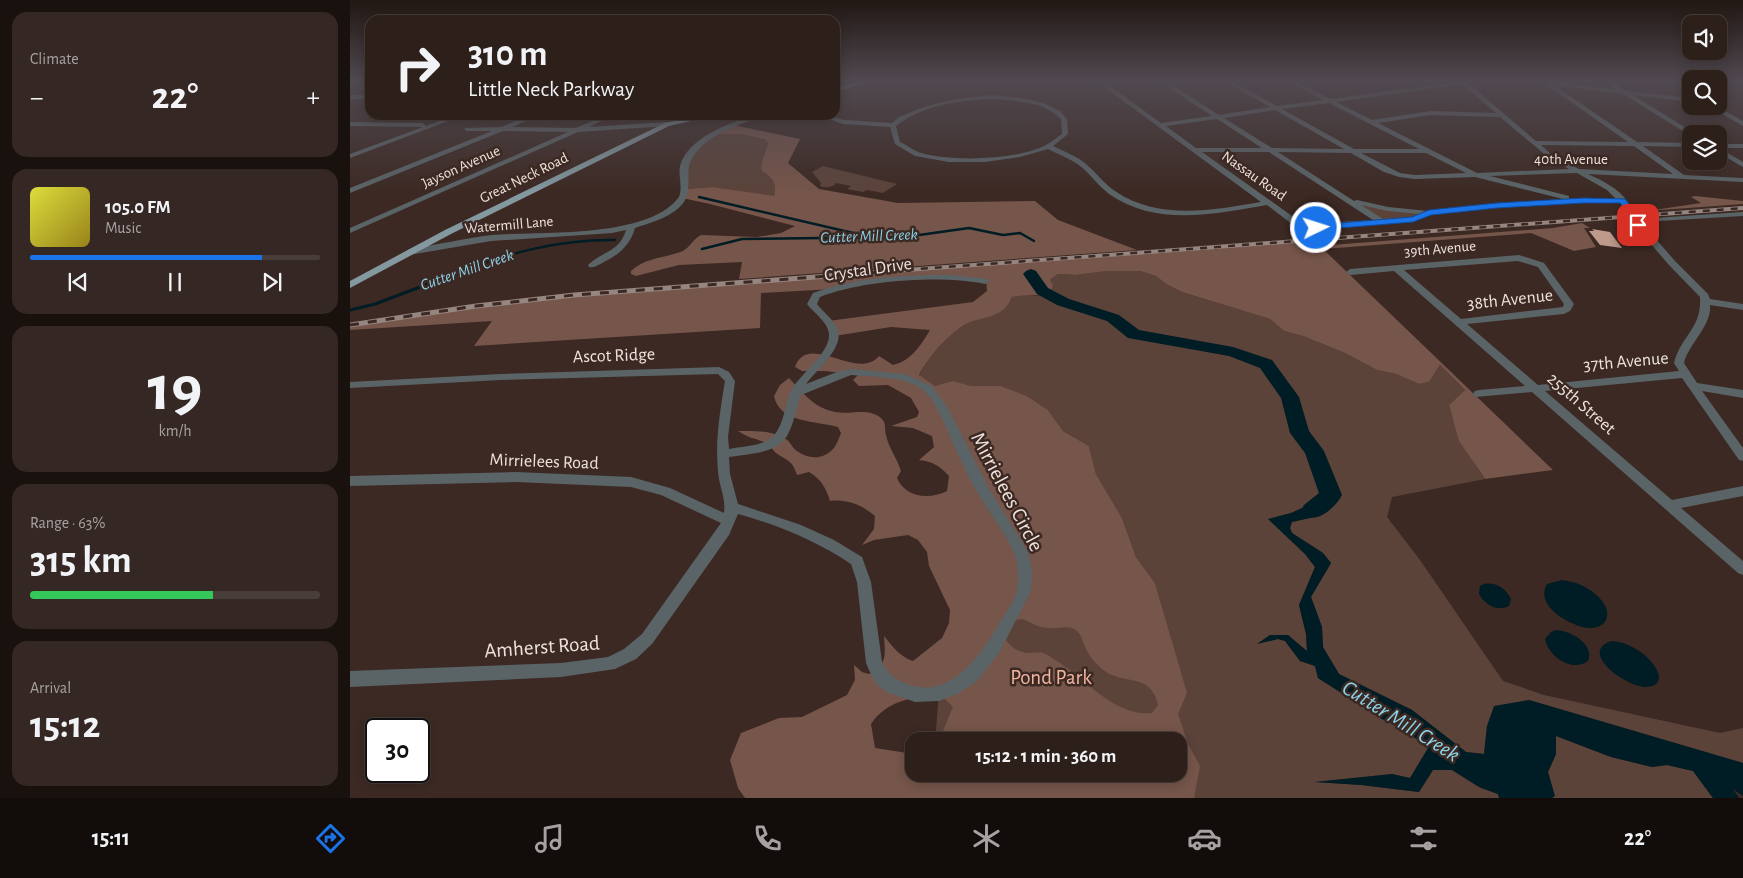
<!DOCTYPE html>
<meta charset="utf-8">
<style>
body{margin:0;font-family:"Alegreya Sans",sans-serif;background:#352723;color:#f1f3f6;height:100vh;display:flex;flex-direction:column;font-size:19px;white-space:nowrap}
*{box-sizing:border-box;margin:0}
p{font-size:16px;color:#a7a2a2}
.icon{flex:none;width:28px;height:28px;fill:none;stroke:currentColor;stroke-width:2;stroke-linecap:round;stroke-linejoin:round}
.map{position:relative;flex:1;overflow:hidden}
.details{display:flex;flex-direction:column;gap:12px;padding:12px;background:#19110e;width:350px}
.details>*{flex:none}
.top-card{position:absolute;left:15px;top:15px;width:475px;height:105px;border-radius:15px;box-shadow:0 2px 12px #0003,0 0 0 1px #483d39;background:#2d1f1a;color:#f1f3f6;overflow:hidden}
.fabs{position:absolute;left:1332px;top:15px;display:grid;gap:10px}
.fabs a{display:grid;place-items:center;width:45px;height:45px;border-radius:10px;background:#2d1f1a;box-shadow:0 2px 12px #0003,0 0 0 1px #483d39;font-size:25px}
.speed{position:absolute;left:15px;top:718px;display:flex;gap:10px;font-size:25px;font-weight:700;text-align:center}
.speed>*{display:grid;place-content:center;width:65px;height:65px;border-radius:50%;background:#2d1f1a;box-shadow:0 2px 12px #0003,0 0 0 1px #483d39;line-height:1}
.speed .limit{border:2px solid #111;border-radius:8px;background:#fff;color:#111}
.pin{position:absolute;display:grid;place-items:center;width:42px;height:42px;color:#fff;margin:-21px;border-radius:10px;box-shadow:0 2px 8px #0006}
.me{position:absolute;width:55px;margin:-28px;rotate:86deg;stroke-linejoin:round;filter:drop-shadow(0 0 4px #0008)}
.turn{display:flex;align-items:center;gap:18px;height:105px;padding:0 20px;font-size:22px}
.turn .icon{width:65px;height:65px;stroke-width:2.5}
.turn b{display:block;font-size:35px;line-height:42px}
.big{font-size:38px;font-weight:700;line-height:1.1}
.details .tile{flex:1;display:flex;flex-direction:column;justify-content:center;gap:8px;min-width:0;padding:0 18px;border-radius:15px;background:#352723}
.details .dial{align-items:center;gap:0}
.dial b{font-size:65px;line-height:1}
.song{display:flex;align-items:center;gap:15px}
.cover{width:60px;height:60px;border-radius:8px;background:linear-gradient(135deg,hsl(60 70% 55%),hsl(50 70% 35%))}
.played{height:5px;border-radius:2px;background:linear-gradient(90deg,#1a73e8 80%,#483d39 80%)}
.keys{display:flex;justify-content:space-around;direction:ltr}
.heat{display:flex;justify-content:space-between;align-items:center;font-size:28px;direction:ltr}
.charge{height:8px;border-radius:4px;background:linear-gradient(90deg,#34c759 63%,#483d39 0)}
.trip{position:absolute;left:555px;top:732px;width:282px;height:50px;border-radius:15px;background:#2d1f1a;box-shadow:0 2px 12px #0003,0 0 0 1px #483d39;font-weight:700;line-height:50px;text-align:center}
.tab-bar{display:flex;height:80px;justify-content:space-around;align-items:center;background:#120c0a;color:#a7a2a2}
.tab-bar .icon{width:35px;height:35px}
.tab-bar .active{color:#1a73e8}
.tab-bar b{font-size:22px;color:#f1f3f6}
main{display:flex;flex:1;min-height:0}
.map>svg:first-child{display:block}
</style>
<main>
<section class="details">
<div class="tile"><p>Climate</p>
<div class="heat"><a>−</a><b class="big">22°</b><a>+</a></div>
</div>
<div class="tile">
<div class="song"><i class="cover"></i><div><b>105.0 FM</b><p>Music</p></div></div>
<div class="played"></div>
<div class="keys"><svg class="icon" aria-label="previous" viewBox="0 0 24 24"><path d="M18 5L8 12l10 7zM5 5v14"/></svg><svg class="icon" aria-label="pause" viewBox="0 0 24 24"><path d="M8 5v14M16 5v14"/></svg><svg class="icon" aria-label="next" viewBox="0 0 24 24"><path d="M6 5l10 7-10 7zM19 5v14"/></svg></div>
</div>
<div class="tile dial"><b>19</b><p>km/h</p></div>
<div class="tile"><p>Range · 63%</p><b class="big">315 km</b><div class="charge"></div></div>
<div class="tile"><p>Arrival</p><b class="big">15:12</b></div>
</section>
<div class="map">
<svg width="1393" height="798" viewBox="0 0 1393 798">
<rect width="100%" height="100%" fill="#3c2923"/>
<path fill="#5b433a" d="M362 134H391L416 140 418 143 411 165C420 177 428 180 424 197L363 187 335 189V164Z
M473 166 547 184 533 193 517 190 513 192 497 189 501 186 486 183C483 188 475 188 470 186L471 183 462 172Z
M1000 200 1024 206 1079 213 1073 217 1032 222Z
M757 271H790L806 276 816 284 832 292 920 319 934 331 953 336 995 353 1027 370 1046 374 1069 384 1079 382 1090 365 1115 390 1099 405C1106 431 1118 457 1135 479L1042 497 1037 517 1070 560 1153 681 1194 695 1370 733 1393 728V763L1179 700 1137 726 1134 754 1116 752 1062 710 989 674 973 647 972 627 961 597 981 563 973 553 942 533 940 528 942 522 960 518 980 496 941 513 919 519 955 554 965 567 949 605 956 634 957 652 938 635H920L909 643 928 639 935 641 950 661 965 666 968 678 1032 719 1052 728 1079 748 1060 778 1042 774 968 782 1011 785 1069 792 1083 770H1102L1127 786 1148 794 1149 798H580L829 774V741H585L589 693 674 591 836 692 805 583 786 557 772 518 746 474 739 446 713 431 698 410 677 396 651 386 598 398 602 381 585 386 569 376C579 357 592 341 610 328 625 316 654 317 662 297L670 295 689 296 700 280 708 274 726 275Z
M1206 736 1261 757 1302 767 1317 765 1343 771 1363 798H1202L1204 796 1198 772 1206 754Z"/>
<path fill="#76554a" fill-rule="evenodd" d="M383 125 450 139 438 163 469 189 548 203 685 201 708 220 787 250 389 279 392 262 329 265 286 276 281 274V271C296 257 316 258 333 251 340 247 343 239 351 235L407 237 431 233 445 226 360 204 332 198 335 189 363 187 424 196C427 184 423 177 412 171L411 165 418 143 416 140 391 134H362Z
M1345 196 1393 201V204L1297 211 1351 203 1341 197Z
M1232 223 1240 228H1234L1246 247 1224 251 1181 233 973 249 1203 470 1135 479 1109 441 1099 405 1115 390 1090 365 1079 382 1069 384 1046 374 1027 370 995 353 953 336 934 331 920 319 832 292 816 284 806 276 790 271H757L726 275 708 274 700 280 703 286 699 293C687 297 675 294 662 297 652 322 628 314 610 328 593 340 579 357 569 375L585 386 602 381 621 386H651L677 396 698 410 713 431 739 446 746 474 772 518 786 557 805 583 837 693 828 714 838 744 850 766 844 798H395L388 788 380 760 391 733 429 718 452 717 497 695 505 680 504 665 512 672 519 674C538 665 535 654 534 636 542 646 550 657 563 661L592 638 599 623 600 610 579 566 577 552 568 540 558 535 524 540 512 545 524 529 525 516C512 505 498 499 480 501 476 488 471 479 459 472L447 475C442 460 438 461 426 453 422 449 419 444 414 442 404 438 398 438 388 431 404 431 419 430 434 438 441 441 441 447 447 451 458 459 472 460 482 450 486 447 489 438 491 433L488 427C467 421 429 423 424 396L430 385 439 378C452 392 464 408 485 412 500 415 518 407 531 418 537 423 534 429 536 435 539 449 547 458 551 471L547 478C556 498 579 500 597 491L599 476C589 465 583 462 569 460L584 447 582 436 563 428 541 426 567 417 569 412 561 398 538 385 509 386 503 380 508 375 475 371H452L445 367C458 331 507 382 529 356L543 365C561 361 571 345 580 330L541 327 484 336 478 321 623 302 637 291 636 281 618 277 525 282 484 289 411 293 410 328 124 346 142 321 0 330V325L16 323 126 306 224 295 963 240 968 246 1203 228ZM672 619C682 622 688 628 698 628 706 629 717 625 724 629 732 633 732 641 736 649 740 658 748 666 756 672 777 685 801 673 808 705L802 713C766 717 737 681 710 663 705 660 699 655 693 653 689 652 683 653 678 653 666 652 657 644 652 633L659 621ZM589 693 603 707C597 719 595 731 586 741H829V774H564V754L525 748 521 724C537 700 562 698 589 693Z"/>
<path fill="#001c24" d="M981 495 960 518 942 522 940 528 942 533 973 553 981 563 961 597 972 627 973 647 989 674 1062 710 1116 752 1134 754 1137 726 1144 706 1179 700 1393 763V796L1383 789 1389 798H1363L1343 771 1317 765 1302 767 1261 757 1206 736V754L1198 772 1205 796 1202 798H1149L1148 794 1131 788 1102 770H1083L1069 792 1011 785 964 782 1042 774 1060 778 1078 748 1052 728 1032 719 968 678 965 666 950 661 935 641 928 639 907 644 920 635H938L957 651 956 634 949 605 965 567 955 554 918 519 941 513Z
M1212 580C1227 582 1242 588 1252 601 1263 615 1256 629 1238 628 1220 626 1184 606 1197 584Z
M1134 584C1145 582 1156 588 1161 599L1159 606C1148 612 1135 605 1129 594L1130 586Z
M1206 630C1221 631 1245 644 1238 661 1222 673 1198 656 1195 639L1201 632Z
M1261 641C1296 642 1329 688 1294 687 1276 686 1228 653 1261 641Z"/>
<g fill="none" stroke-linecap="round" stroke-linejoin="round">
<path stroke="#001c24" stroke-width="2.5" d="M349 197 516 236
M352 249 392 239 555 237 619 228 653 235 670 233 684 241
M107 273C159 253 209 239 265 240"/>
<path stroke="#001c24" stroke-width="3" d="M0 310 25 304 110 272"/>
<path fill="#001c24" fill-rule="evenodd" d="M681 269 686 271 698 288 719 299 769 315 789 330 883 347 922 360 949 397 959 431 974 451 992 495C985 508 969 522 954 517L951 511 954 505 969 493 955 453 940 433 931 398 910 368 879 356 778 338 757 321 707 305 687 294 673 274 676 271Z"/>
</g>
<path fill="#be9a8d" d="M1242 229 1260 232 1272 248 1250 245 1239 231H1244Z"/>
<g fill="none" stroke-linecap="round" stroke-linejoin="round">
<path fill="#5a6467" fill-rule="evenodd" d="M746 81H753L811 123 862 116 809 81H816L869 115 920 107 874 81H882L927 106 973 100 937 81H945L980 99 1116 81 1186 141 1278 142 1191 81 1266 89 1254 81H1262L1276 91 1341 98V102L1283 95 1344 133 1341 134V136L1273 94 1204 85 1287 142 1341 143V147L1293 146 1334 175 1393 178V182L1238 174C1253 181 1268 188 1278 202 1282 207 1284 214 1289 219L1393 212V216L1291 222 1325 261 1358 294 1360 299 1393 304V310L1360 305C1362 326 1339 343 1334 363L1347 383 1393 390V398L1352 391 1393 448V461L1389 460 1332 378 1195 391 1322 500 1393 486V496L1331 508 1393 561V575L1388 573 1182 392 1125 397 1123 394 1125 391 1129 390 1175 386 1044 271 1000 275 996 272 1000 269 1169 255 1194 263 1224 304 1220 311 1214 314 1117 324 1188 385 1329 371 1324 363C1331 335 1352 329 1350 297L1319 265 1275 214 1271 203H1225L1147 208 1080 215 1063 221 956 229 943 225 917 205C865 214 806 227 759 194 750 187 743 178 735 170 724 160 710 155 698 149L670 157 635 162H599L565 156 545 144 540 127 493 124 468 115H477L494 120 542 123 549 117 574 107 605 99 643 95 671 98 693 103 710 111 717 119 718 134 703 146C715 152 727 156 737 165 747 173 754 184 765 191 809 221 863 210 911 202ZM1112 84 1146 113 1081 111 1022 120 986 102ZM643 99C667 101 693 101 711 119L712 134C707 137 702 142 696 145 668 160 602 162 571 153 564 151 557 145 550 142L546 126C573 105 610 100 643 99ZM979 103 1069 149H1004L932 109ZM925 110 994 149 922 148 874 118ZM1081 115 1150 117 1199 158 1219 169 1127 173 1028 123ZM867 119 912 148H846L816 126ZM1191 145 1284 146 1323 174 1229 169 1203 156ZM852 152H919L1023 220 957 224 949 221ZM928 152 1001 153 1034 172 1049 177 1065 179 1125 177 1213 199 1078 211 1038 207 1007 200 1004 201ZM1011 153H1076L1116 173 1065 175 1050 173ZM1227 173 1257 190 1266 199H1219V196L1140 176ZM1011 205 1038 211 1069 214 1062 217 1033 219ZM1168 261 1188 267 1214 304 1213 307 1111 319 1054 270Z
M1326 81H1333L1341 89V94Z
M0 95H20V99H0Z
M1358 106H1366L1393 121V126Z
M105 115H114L0 158V154L73 127 0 126V122L73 123 76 126Z
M182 115H190L162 127 226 128 256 115H264L239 127 317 122 320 124 317 126 228 132 0 233V228L218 132 153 131 0 193V188L142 131H117L114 129 115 128 151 127Z
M405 115H414C408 119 400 121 393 123 378 129 361 136 350 148 334 165 340 170 338 190 337 213 303 222 285 228 280 245 270 254 254 262 248 265 245 268 239 267L238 265C252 251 269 253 276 230L262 233 141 241 59 255 55 252 59 249C87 245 115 238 142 235 191 231 298 239 329 197 333 186 328 176 330 166 338 137 380 123 405 115Z
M1369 144H1393V148H1369L1393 162V167L1369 153Z
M601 275 638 279 640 281 635 284C589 275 514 280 470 297L467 304C473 312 483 319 487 328 496 347 466 370 456 384L487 372 501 369 555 374 582 386 599 410 639 489 678 552 682 571 681 591 649 653 626 682 609 693 589 701 565 702 537 692 526 684 518 668 516 663 507 582 501 564C467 541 428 525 388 514L379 535 302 644 286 659 265 669 211 677 0 687V671L211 663 258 657 274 649 292 634 371 523 311 495 281 487 166 482 0 486V476L166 472 281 477 320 488 374 513C376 497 369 487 368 471 365 440 370 412 375 381L368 374 151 380 0 388V382L151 374 369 367 379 372 385 381 378 437 379 449C393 446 411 447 422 437 434 427 435 403 441 391 449 375 480 353 479 335 479 323 464 313 457 304L463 293C506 277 555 275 601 275ZM501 375C522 377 557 376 574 391 583 398 589 413 594 423 605 447 615 472 629 495 639 512 657 536 664 553 668 563 669 579 667 590 664 602 655 614 649 624 630 655 603 698 560 685 546 680 539 676 532 662L521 582 512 557 484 540 451 525 388 504 380 474 379 457C397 454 426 454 437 436 444 424 446 408 451 395Z"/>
<path fill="#83989f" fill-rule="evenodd" d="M510 81H522L485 92V88Z
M354 115H368L319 126 101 234 0 288V281L95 230 315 123Z"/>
<g stroke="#968681" stroke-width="4">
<path id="rail-far1" d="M515 273 1393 208"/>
</g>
<g stroke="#968681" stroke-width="5">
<path id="rail" d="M0 325 126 306 224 295 532 272"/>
</g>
<use href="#rail-far1" stroke="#3c2923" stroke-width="2.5" stroke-dasharray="7" stroke-linecap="butt"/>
<use href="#rail" stroke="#3c2923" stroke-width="3" stroke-dasharray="9" stroke-linecap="butt"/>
</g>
<linearGradient id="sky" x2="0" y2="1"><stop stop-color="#211713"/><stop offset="0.42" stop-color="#504950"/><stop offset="1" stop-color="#504950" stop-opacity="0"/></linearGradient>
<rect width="1393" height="193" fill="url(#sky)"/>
<path fill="#1a73e8" stroke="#114b97" d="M1234 198 1275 199C1282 207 1286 216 1292 225L1285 226 1274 212 1273 207 1270 203H1234L1147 208 1081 215 1063 222 966 230 962 228 966 225 1062 217 1079 210 1147 203Z"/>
<g text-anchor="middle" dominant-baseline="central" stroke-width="5" stroke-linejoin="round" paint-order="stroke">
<g font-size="15" fill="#eee2dd" stroke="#3c2923">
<text x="1221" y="159">40th Avenue</text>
<text transform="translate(111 167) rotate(-24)">Jayson Avenue</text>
<text transform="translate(904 176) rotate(35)">Nassau Road</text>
<text transform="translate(174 178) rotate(-26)">Great Neck Road</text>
<text transform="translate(159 225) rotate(-5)">Watermill Lane</text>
<text transform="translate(1090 249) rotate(-5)">39th Avenue</text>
</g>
<g font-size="16" font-style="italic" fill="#8dd5eb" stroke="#3c2923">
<text transform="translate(519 236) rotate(-2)">Cutter Mill Creek</text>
<text transform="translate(117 270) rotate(-19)">Cutter Mill Creek</text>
</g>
<g font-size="18" fill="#eee2dd" stroke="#3c2923">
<text transform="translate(518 270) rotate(-8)">Crystal Drive</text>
<text transform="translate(1160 300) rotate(-6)">38th Avenue</text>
<text transform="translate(264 356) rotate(-2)">Ascot Ridge</text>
<text transform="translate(1276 362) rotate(-5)">37th Avenue</text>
<text transform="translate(1231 404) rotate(41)">255th Street</text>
<text transform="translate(194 462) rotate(2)">Mirrielees Road</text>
</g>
<g font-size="21" fill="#eee2dd" stroke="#3c2923">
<text transform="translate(657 492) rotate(62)">Mirrielees Circle</text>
<text transform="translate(192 647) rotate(-4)">Amherst Road</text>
</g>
<g font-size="21" fill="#f1b59f" stroke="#3c2923">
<text x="701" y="677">Pond Park</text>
</g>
<g font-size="22" font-style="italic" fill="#8dd5eb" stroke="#3c2923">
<text transform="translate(1051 721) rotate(32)">Cutter Mill Creek</text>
</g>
</g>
</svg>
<div class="fabs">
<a><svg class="icon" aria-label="sound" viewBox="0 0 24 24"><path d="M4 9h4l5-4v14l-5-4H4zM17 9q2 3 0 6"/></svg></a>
<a><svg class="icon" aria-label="search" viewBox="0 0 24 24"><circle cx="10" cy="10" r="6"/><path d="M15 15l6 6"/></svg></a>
<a><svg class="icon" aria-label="layers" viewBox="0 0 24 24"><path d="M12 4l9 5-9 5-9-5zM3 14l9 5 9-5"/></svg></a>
</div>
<div class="speed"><div class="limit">30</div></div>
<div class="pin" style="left:1288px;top:225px;background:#d93025"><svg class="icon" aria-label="arrive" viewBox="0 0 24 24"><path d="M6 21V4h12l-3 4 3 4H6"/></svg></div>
<svg class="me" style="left:966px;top:228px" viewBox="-20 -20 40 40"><circle r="17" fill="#1a73e8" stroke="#fff" stroke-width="3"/><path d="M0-11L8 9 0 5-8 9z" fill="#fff"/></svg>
<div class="trip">15:12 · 1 min · 360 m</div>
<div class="top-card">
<div class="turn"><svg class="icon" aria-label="right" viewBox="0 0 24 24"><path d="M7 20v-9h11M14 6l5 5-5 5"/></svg><div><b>310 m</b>Little Neck Parkway</div></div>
</div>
</div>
</main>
<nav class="tab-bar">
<b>15:11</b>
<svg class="icon active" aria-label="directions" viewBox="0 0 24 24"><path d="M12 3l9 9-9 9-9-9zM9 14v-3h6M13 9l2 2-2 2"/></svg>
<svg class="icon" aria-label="music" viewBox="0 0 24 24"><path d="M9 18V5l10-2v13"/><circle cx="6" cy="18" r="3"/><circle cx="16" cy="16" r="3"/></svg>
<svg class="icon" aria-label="phone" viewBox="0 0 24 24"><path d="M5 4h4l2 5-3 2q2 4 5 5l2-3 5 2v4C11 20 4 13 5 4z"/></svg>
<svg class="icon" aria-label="climate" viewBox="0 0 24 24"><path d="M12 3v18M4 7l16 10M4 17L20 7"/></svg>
<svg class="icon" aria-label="car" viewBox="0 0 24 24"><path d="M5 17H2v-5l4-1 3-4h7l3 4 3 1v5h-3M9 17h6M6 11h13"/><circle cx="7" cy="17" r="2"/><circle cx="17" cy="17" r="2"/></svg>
<svg class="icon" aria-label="filters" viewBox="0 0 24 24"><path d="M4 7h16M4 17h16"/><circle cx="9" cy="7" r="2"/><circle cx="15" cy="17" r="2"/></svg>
<b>22°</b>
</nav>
